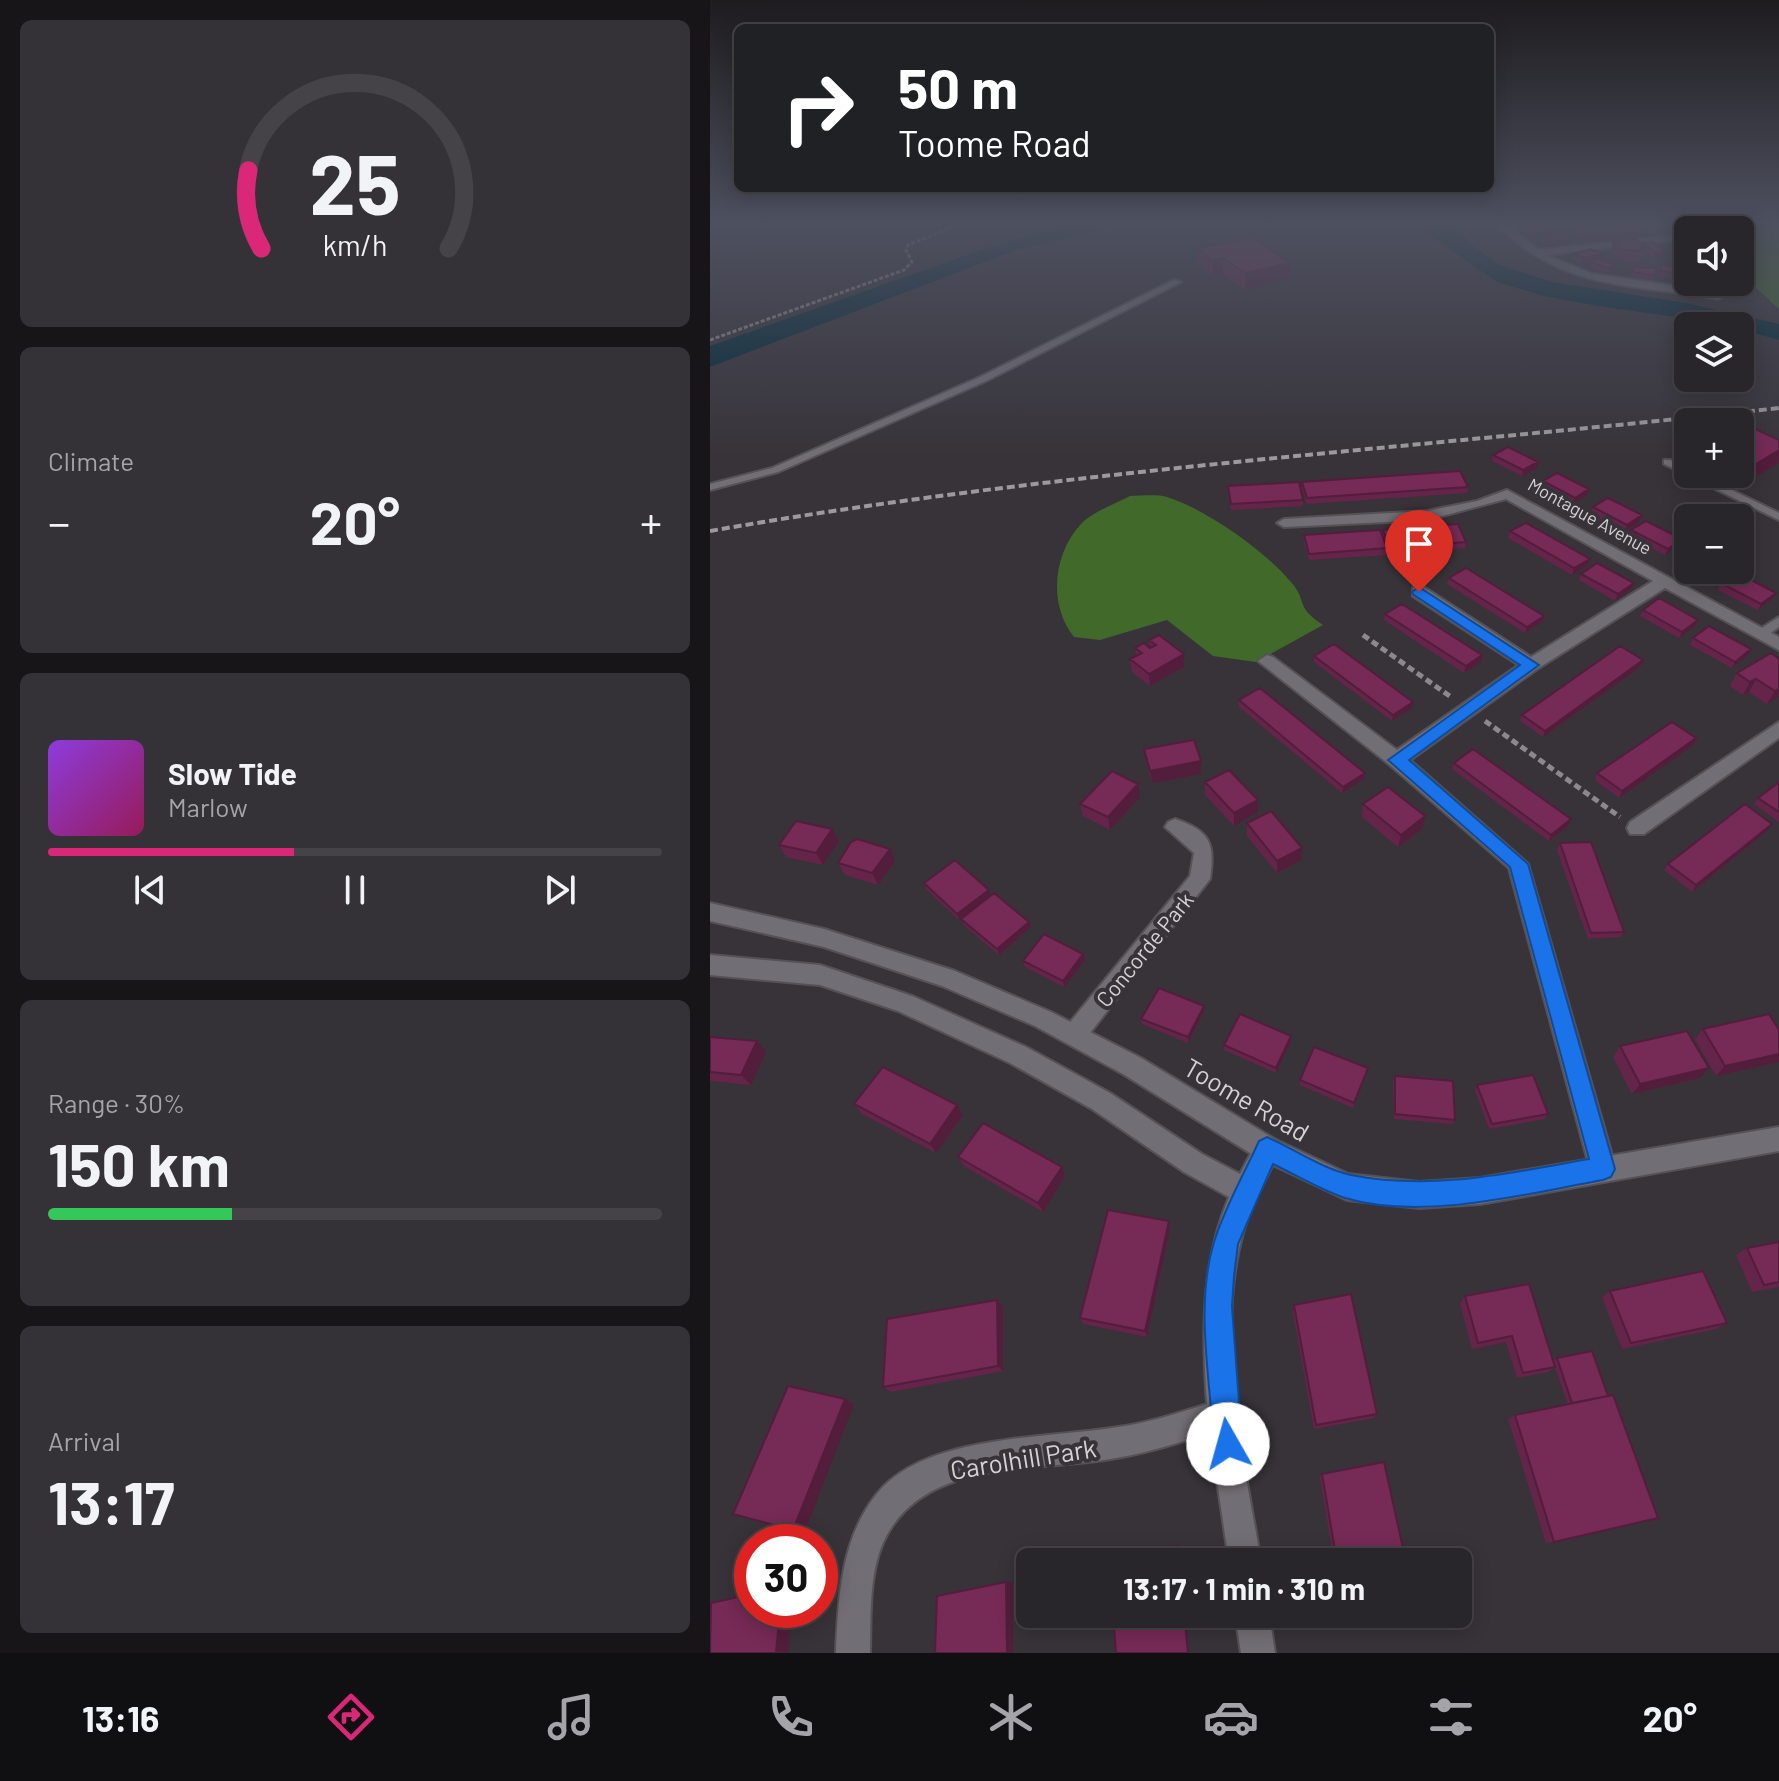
<!DOCTYPE html>
<meta charset="utf-8">
<style>
body{margin:0;font-family:Barlow,sans-serif;background:#353237;color:#f1f3f6;height:100vh;display:flex;flex-direction:column;font-size:30px;white-space:nowrap}
*{box-sizing:border-box;margin:0}
p{font-size:26px;color:#a5a5a9}
.icon{flex:none;width:44px;height:44px;fill:none;stroke:currentColor;stroke-width:2;stroke-linecap:round;stroke-linejoin:round}
.map{position:relative;flex:1;overflow:hidden}
.side{display:flex;flex-direction:column;gap:20px;padding:20px;background:#171518;width:710px}
.side>*{flex:none}
.top-card{position:absolute;left:24px;top:24px;width:760px;height:168px;border-radius:12px;box-shadow:0 4px 20px #0003,0 0 0 2px #454347;background:#202124;color:#fff;overflow:hidden}
.tools{position:absolute;left:964px;top:216px;display:grid;gap:16px}
.tools a{display:grid;place-items:center;width:80px;height:80px;border-radius:12px;background:#29262b;box-shadow:0 4px 20px #0003,0 0 0 2px #454347;font-size:40px}
.speed{position:absolute;left:24px;top:1524px;display:flex;gap:16px;font-size:40px;font-weight:700;text-align:center}
.speed>*{display:grid;place-content:center;width:104px;height:104px;border-radius:50%;background:#29262b;box-shadow:0 4px 20px #0003,0 0 0 2px #454347;line-height:1}
.speed .limit{border:12px solid #d22;background:#fff;color:#111}
.pin{position:absolute;display:grid;place-items:center;width:68px;height:68px;color:#fff;margin:-82px -34px;border-radius:50% 50% 50% 0;rotate:-45deg;box-shadow:0 0 8px #0007}
.pin .icon{rotate:45deg}
.me{position:absolute;width:88px;margin:-44px;rotate:353deg;stroke-linejoin:round;filter:drop-shadow(0 0 6px #0008)}
.turn{display:flex;align-items:center;gap:28px;height:168px;padding:0 32px;font-size:36px}
.turn .icon{width:104px;height:104px;stroke-width:2.5}
.turn b{display:block;font-size:56px;line-height:68px}
.big{font-size:60px;font-weight:700;line-height:1.1}
.side .widget{flex:1;display:flex;flex-direction:column;justify-content:center;gap:12px;min-width:0;padding:0 28px;border-radius:12px;background:#353237}
.side .dial{align-items:center;gap:0}
.dial svg{height:208px;overflow:visible;fill:none;stroke:#454347;stroke-width:7;stroke-linecap:round;text-anchor:middle}
.dial text{fill:#f1f3f6;stroke:none}
.song{display:flex;align-items:center;gap:24px}
.cover{width:96px;height:96px;border-radius:12px;background:linear-gradient(135deg,hsl(270 70% 55%),hsl(330 70% 35%))}
.played{height:8px;border-radius:4px;background:linear-gradient(90deg,#db2777 40%,#454347 40%)}
.keys{display:flex;justify-content:space-around;direction:ltr}
.heat{display:flex;justify-content:space-between;align-items:center;font-size:44px;direction:ltr}
.charge{height:12px;border-radius:6px;background:linear-gradient(90deg,#34c759 30%,#454347 0)}
.trip{position:absolute;left:306px;top:1548px;width:456px;height:80px;border-radius:12px;background:#29262b;box-shadow:0 4px 20px #0003,0 0 0 2px #454347;font-weight:700;line-height:80px;text-align:center}
.tab-bar{display:flex;height:128px;justify-content:space-around;align-items:center;background:#100f11;color:#a5a5a9}
.tab-bar .icon{width:56px;height:56px}
.tab-bar .current{color:#db2777}
.tab-bar b{font-size:36px;color:#f1f3f6}
main{display:flex;flex:1;min-height:0}
.map>svg:first-child{display:block}
</style>
<main>
<section class="side">
<div class="widget dial"><svg viewBox="0 0 100 80">
<path d="M14 69A42 42 0 1 1 86 69"/>
<path d="M14 69A42 42 0 0 1 9 39" stroke="#db2777"/>
<text x="50" y="56" font-size="32" font-weight="700">25</text>
<text x="50" y="72" font-size="11">km/h</text>
</svg></div>
<div class="widget"><p>Climate</p>
<div class="heat"><a>−</a><b class="big">20°</b><a>+</a></div>
</div>
<div class="widget">
<div class="song"><i class="cover"></i><div><b>Slow Tide</b><p>Marlow</p></div></div>
<div class="played"></div>
<div class="keys"><svg class="icon" aria-label="previous" viewBox="0 0 24 24"><path d="M18 5L8 12l10 7zM5 5v14"/></svg><svg class="icon" aria-label="pause" viewBox="0 0 24 24"><path d="M8 5v14M16 5v14"/></svg><svg class="icon" aria-label="next" viewBox="0 0 24 24"><path d="M6 5l10 7-10 7zM19 5v14"/></svg></div>
</div>
<div class="widget"><p>Range · 30%</p><b class="big">150 km</b><div class="charge"></div></div>
<div class="widget"><p>Arrival</p><b class="big">13:17</b></div>
</section>
<div class="map">
<svg width="1069" height="1653" viewBox="0 0 1069 1653">
<rect width="100%" height="100%" fill="#373339"/>
<path fill="#40692a" d="M980 225H1069V309L1030 273V230H985Z
M420 496C431 496 446 494 457 497 496 509 555 551 581 582 598 601 584 606 613 625L546 662 503 656 457 620 390 640 364 637C338 605 343 554 371 524 382 512 405 504 420 496Z"/>
<path fill="#022936" d="M358 225H411L306 250 0 367V346L274 249Z
M705 225H743L763 246 790 265 842 282 976 303 1069 324V340L1030 329V326L888 306 834 296 787 282Z"/>
<g fill="none" stroke-linecap="round" stroke-linejoin="round">
<g stroke="#555257" stroke-width="4">
<path id="lane" d="M464 280 471 282 276 381 68 472 0 490V484L62 468 270 377Z
M954 460H960L978 469V474H989L1069 513V520L954 464Z
M1069 617V627L1055 637H1047V631Z"/>
</g>
<g stroke="#555257" stroke-width="4">
<path id="street" d="M787 225H798L829 250 968 235 964 240 836 255 883 274 987 289 1013 296 1008 299C921 283 856 292 787 225Z
M797 490 1069 637V650L955 588 827 669 700 760 818 864 906 1169 902 1178 893 1182 884 1178 880 1169 799 868 680 765 548 661 557 655 563 657 687 750 809 665 703 596V588H715L821 657 943 581 796 499 717 520 574 527 567 523 574 519 717 511 767 501Z
M1069 722V738L934 834H920L917 828 920 822Z
M465 819C501 831 505 844 500 879L373 1042 365 1045 357 1042 353 1034 357 1026 480 876 484 853 455 827 458 822Z
M0 955 110 965 202 996 316 1047 400 1093 492 1154 530 1174 548 1140 557 1136 566 1140 570 1149C558 1177 541 1203 533 1233 504 1335 534 1460 551 1562H519L500 1433C465 1444 430 1455 394 1460 322 1471 219 1461 178 1533 158 1567 161 1615 160 1653H126C128 1599 131 1539 166 1495 213 1434 337 1439 408 1427 438 1423 468 1413 497 1404 492 1333 491 1264 519 1197L474 1172 382 1109 300 1063 188 1011 110 985 0 975Z
M525 1614H559L565 1653H531Z"/>
</g>
<g stroke="#555257" stroke-width="4">
<path id="secondary" d="M0 903 114 929 245 971 341 1012 431 1058 566 1140 638 1174 709 1182 770 1178 1069 1127V1151L770 1204 709 1208 637 1200 548 1158 413 1074 325 1026 232 986 114 947 0 921Z"/>
</g>
<path stroke="#8c898d" stroke-width="3" stroke-dasharray="4 2" stroke-linecap="butt" d="M0 340 194 270 202 262 196 250 198 245 247 225"/>
<path stroke="#8c898d" stroke-width="5" stroke-dasharray="7 4" stroke-linecap="butt" d="M653 635 741 697
M775 721 910 817"/>
<use href="#lane" fill="#726e75" fill-rule="evenodd"/>
<use href="#street" fill="#726e75" fill-rule="evenodd"/>
<use href="#secondary" fill="#726e75" fill-rule="evenodd"/>
<path stroke="#9c9a9e" stroke-width="4" stroke-dasharray="8 4" stroke-linecap="butt" d="M0 531C354 469 712 448 1069 408"/>
</g>
<path fill="#65244a" d="M804 225H835L841 229 840 234 860 239 858 245 839 247 833 243 834 237 839 236V235L822 237 816 232V229H809Z
M898 225H931L933 226 930 237 908 239 897 230Z
M939 225H963L966 228 965 234 947 235 939 227Z
M870 226 899 234 897 240 874 242 865 235 866 229H870Z
M903 241 932 244 956 252 954 257 943 258 935 252 931 262 910 261 900 252Z
M974 244H978V256L972 250Z
M487 249 580 263V279L535 290 513 274 503 276 487 265Z
M864 254H894L892 260 905 264 904 270 898 273 879 268 881 262 872 264 862 260Z
M951 264 970 273 968 279 949 276Z
M924 267 946 268 942 280 921 277Z
M1001 282H1023L1021 287 1007 288Z
M1030 422 1069 440V463L1028 488 999 474H1030Z
M978 440V464L969 460 976 441Z
M783 455 827 468 812 476 782 461Z
M833 481 879 489 877 495 863 504 831 488Z
M592 482 758 487 757 493 597 504 592 488Z
M518 486 593 500V506L521 510Z
M883 507 929 522 915 531 881 514Z
M673 530 756 542 755 548 679 554 677 549 676 555 599 560 594 542V535H672Z
M921 530 972 539 969 545 955 555 919 537Z
M800 531 878 565 862 575 798 538Z
M978 547V570H1015L1014 572 999 583 962 563 964 556Z
M871 574 921 589 905 601 869 580Z
M739 578 834 616 832 622 815 633 737 584Z
M1011 583 1066 593 1062 599 1048 610 1008 590Z
M933 610 988 620 985 626 969 638 930 616Z
M675 614 772 655 771 662 754 673 674 620Z
M983 638 1037 656 1022 668 980 645Z
M439 640 474 667 440 686 422 672 420 659 426 655 425 648 440 647Z
M604 656 702 708 682 721 604 662Z
M1069 659V697L1057 704 1039 692 1033 695 1020 686 1027 673Z
M933 660 930 667 833 737 810 721 812 715Z
M529 700 655 773 654 779 632 793 529 707Z
M986 738 983 745 909 798 885 780 887 773Z
M434 749 491 774 442 783 436 762Z
M744 763 858 826 839 841 742 769Z
M495 782 548 812 524 826 495 795Z
M1069 782V822L1044 804 1048 798Z
M430 797 400 830 373 816 370 804Z
M653 804 715 816 712 829 688 847 652 817Z
M537 823 591 860 567 873 537 836Z
M1062 824 1058 830 982 892 954 870 958 864Z
M122 829 129 841 113 865 76 857 69 845Z
M850 843 914 932 911 937 878 939 847 850Z
M185 861 168 885 135 875 128 863Z
M214 883 281 895 319 922 321 927 289 955 254 925 251 919 263 910 249 920 216 889Z
M375 960 354 987 315 967 313 961Z
M494 1011 478 1043 432 1024 431 1019Z
M993 1029 1069 1030V1062L1006 1076 985 1039Z
M581 1036V1041L566 1073 514 1050V1045Z
M0 1037 56 1052 41 1085 0 1081Z
M910 1046 990 1078 922 1094 903 1057Z
M656 1073 643 1108 590 1085V1080Z
M685 1076 745 1120 743 1124 684 1119 683 1081Z
M767 1085 838 1114 835 1119 779 1129 765 1090Z
M144 1104 253 1115 226 1153 152 1114Z
M248 1157 355 1176 333 1212 254 1166Z
M459 1221 460 1229 437 1337 374 1324 370 1318Z
M1069 1242V1287L1042 1292 1026 1255 1037 1248Z
M900 1291 1017 1323 1006 1329 912 1349 892 1297Z
M755 1296 844 1360 847 1358 882 1351 844 1542 836 1543 798 1419 805 1415 858 1404 845 1367 838 1372 807 1378 796 1342 762 1349 750 1303Z
M287 1300 293 1306V1371L181 1392 173 1387Z
M584 1305 667 1414 664 1418 604 1429 583 1312Z
M612 1474 696 1562H624L610 1477Z"/>
<path fill="#531d3c" d="M810 225H831L817 226 816 229H809Z
M933 226 930 237 908 239 911 228Z
M841 229 840 235 822 237 823 231Z
M899 234 897 240 874 242 876 237Z
M860 239 858 245 839 247 840 242Z
M956 252 954 257 943 258 945 253Z
M894 254 892 260 872 264 873 258Z
M513 258V274L503 276 502 260Z
M580 263V279L535 290V273Z
M905 264 904 270 898 273 899 268Z
M1069 450V463L1028 488 1036 470Z
M828 462 827 468 812 476 813 470Z
M879 489 877 495 863 504 865 498Z
M932 515 929 522 915 531 917 525Z
M972 539 969 545 955 555 958 549Z
M880 559 878 565 862 575 864 568Z
M1011 570H1015L999 583 1002 576Z
M924 583 921 589 905 601 908 594Z
M1066 593 1062 599 1048 610 1051 604Z
M834 616 832 622 815 633 817 627Z
M988 620 985 626 969 638 972 632Z
M1041 649 1037 656 1022 668 1025 662Z
M474 654V667L440 686 439 674Z
M772 655 771 662 754 673 756 666Z
M933 660 930 667 833 737 835 731Z
M1046 679 1039 692 1033 695 1040 682Z
M1069 689V697L1057 704 1065 691Z
M703 702 702 708 682 721 683 715Z
M986 738 983 745 909 798 912 791Z
M491 761V774L442 783 440 771Z
M655 773 654 779 632 793 633 787Z
M428 784 430 797 400 830 398 817Z
M548 800V812L524 826V813Z
M715 816 712 829 688 847 691 835Z
M861 819 858 826 839 841 841 835Z
M1062 824 1058 830 982 892 986 885Z
M122 829 129 841 113 865 106 853Z
M592 848 591 860 567 873V861Z
M180 849 185 861 168 885 162 873Z
M279 890 281 896 249 920 247 914Z
M319 922 321 927 289 955 287 949Z
M373 954 375 960 354 987 353 981Z
M494 1006V1011L478 1043V1037Z
M581 1036V1041L566 1073V1068Z
M47 1041 56 1052 41 1085 31 1075Z
M1069 1054V1062L1006 1076 1015 1066Z
M999 1068 990 1078 922 1094 930 1084Z
M247 1105 253 1115 226 1153 220 1144Z
M352 1167 355 1176 333 1212 328 1203Z
M459 1221 460 1229 437 1337 435 1331Z
M287 1300 293 1306V1371L288 1366Z
M135 1399 144 1404 95 1531 83 1530Z
M296 1582H303V1653H297Z
M70 1610H82L78 1653H66Z
M474 1614H476L479 1653H478Z"/>
<path fill="#762a56" stroke="#531d3c" stroke-width="2" d="M832 225H835L841 229 823 231 817 226Z
M906 225H931L933 226 911 228Z
M944 225H963L966 228 948 229Z
M870 226 889 227 899 234 876 237 866 229H874Z
M851 232 860 239 840 242 834 237 842 236 839 234Z
M541 237 580 263 535 273 513 258 502 260 487 249Z
M925 239 936 247 931 248 934 251 914 250 903 241Z
M943 242 956 252 945 253 932 243Z
M880 249 894 254 873 258 864 254Z
M887 259 905 264 899 268 880 262Z
M951 264 970 268V273L950 271Z
M924 267 946 268 944 275 922 272Z
M1019 417 1029 422H1011Z
M1030 422 1069 440V450L1036 470 1030 466Z
M798 447 828 462 813 470 783 455Z
M750 471 758 487 597 498 592 482Z
M847 473 879 489 865 498 833 481Z
M589 482 593 500 521 504 518 486Z
M898 498 932 515 917 525 883 507Z
M936 521 972 539 958 549 921 530Z
M816 523 880 559 864 568 800 531Z
M748 524 756 542 680 548 673 530Z
M670 530 677 548 599 554 594 535Z
M978 547V563L964 556Z
M887 563 924 583 908 594 871 574Z
M756 568 834 616 817 627 739 578Z
M991 570H1011L1002 576Z
M1026 572 1066 593 1051 604 1011 583Z
M949 598 988 620 972 632 933 610Z
M692 604 772 655 756 666 675 614Z
M999 626 1041 649 1025 662 983 638Z
M449 635 474 654 439 674 420 659 432 653 425 648 434 643 440 648 446 645 439 640Z
M624 644 703 702 683 715 604 656Z
M910 646 933 660 835 731 812 715Z
M1061 653 1069 659V689L1065 691 1046 679 1040 682 1027 673Z
M550 688 655 773 633 787 529 700Z
M962 722 986 738 912 791 887 773Z
M484 740 491 761 440 771 434 749Z
M763 749 861 819 841 835 744 763Z
M519 770 548 800 524 813 495 782Z
M402 771 428 784 398 817 370 804Z
M1069 782V812L1048 798Z
M678 787 715 816 691 835 653 804Z
M1035 804 1062 824 986 885 958 864Z
M561 811 592 848 567 861 537 823Z
M86 821 122 829 106 853 69 845Z
M147 839 180 849 162 873 128 863 141 842Z
M881 842 914 932 881 933 850 843Z
M245 860 279 890 247 914 214 883Z
M284 893 319 922 287 949 251 919Z
M334 934 373 954 353 981 313 961Z
M449 988 494 1006 478 1037 431 1019Z
M530 1014 581 1036 566 1068 514 1045Z
M1059 1014 1069 1030V1054L1015 1066 993 1029Z
M977 1031 999 1068 930 1084 910 1046Z
M0 1037 47 1041 31 1075 0 1072Z
M604 1047 658 1068 644 1103 590 1080Z
M173 1067 247 1105 220 1144 144 1104Z
M823 1075 838 1114 782 1124 767 1085Z
M685 1076 743 1081 745 1120 685 1114Z
M273 1123 352 1167 328 1203 248 1157Z
M398 1210 459 1221 435 1331 370 1318Z
M1069 1242V1282L1054 1285 1037 1248Z
M993 1271 1017 1323 921 1343 900 1291Z
M819 1284 845 1367 813 1373 802 1336 768 1343 755 1296Z
M641 1294 667 1414 606 1425 584 1305Z
M287 1300 288 1366 173 1387 177 1319Z
M882 1351 898 1396 862 1403 847 1358Z
M78 1386 135 1399 83 1530 23 1514Z
M903 1395 948 1518 844 1542 805 1415Z
M674 1462 696 1562H627L612 1474Z
M468 1546 469 1562H400V1559Z
M296 1582 297 1653H225L227 1596Z
M42 1594V1610H70L66 1653H0L1 1603Z
M403 1614H474L478 1653H406Z
M636 1614H679L637 1623Z"/>
<linearGradient id="sky" x2="0" y2="1"><stop stop-color="#1e1c1f"/><stop offset="0.49" stop-color="#4d505f"/><stop offset="1" stop-color="#4d505f" stop-opacity="0"/></linearGradient>
<rect width="1069" height="456" fill="url(#sky)"/>
<path fill="#1a73e8" stroke="#114b97" stroke-width="2" d="M709 587 829 665 699 760 818 864 905 1169 901 1177 893 1180C815 1194 713 1221 635 1198 611 1190 586 1175 563 1164L528 1244 524 1276 522 1306 532 1444 528 1454 518 1458 508 1454 504 1444C500 1380 485 1304 504 1242 515 1207 534 1174 549 1141L557 1137C584 1149 613 1169 641 1175 721 1191 800 1173 879 1159L800 867 678 760 810 665 704 595 702 592Z"/>
<g text-anchor="middle" dominant-baseline="central" stroke-width="8" stroke-linejoin="round" paint-order="stroke">
<g font-size="18" fill="#d4d2d5" stroke="#373339">
<text transform="translate(880 516) rotate(29)">Montague Avenue</text>
</g>
<g font-size="22" fill="#d4d2d5" stroke="#373339">
<text transform="translate(434 949) rotate(-51)">Concorde Park</text>
</g>
<g font-size="26" fill="#d4d2d5" stroke="#373339">
<text transform="translate(537 1099) rotate(30)">Toome Road</text>
<text transform="translate(313 1458) rotate(-9)">Carolhill Park</text>
</g>
</g>
</svg>
<div class="tools">
<a><svg class="icon" aria-label="sound" viewBox="0 0 24 24"><path d="M4 9h4l5-4v14l-5-4H4zM17 9q2 3 0 6"/></svg></a>
<a><svg class="icon" aria-label="layers" viewBox="0 0 24 24"><path d="M12 4l9 5-9 5-9-5zM3 14l9 5 9-5"/></svg></a>
<a>+</a>
<a>−</a>
</div>
<div class="speed"><div class="limit">30</div></div>
<div class="pin" style="left:709px;top:592px;background:#d93025"><svg class="icon" aria-label="arrive" viewBox="0 0 24 24"><path d="M6 21V4h12l-3 4 3 4H6"/></svg></div>
<svg class="me" style="left:518px;top:1444px" viewBox="-20 -20 40 40"><circle r="19" fill="#fff"/><path d="M0-13L10 11 0 6-10 11z" fill="#1a73e8"/></svg>
<div class="trip">13:17 · 1 min · 310 m</div>
<div class="top-card">
<div class="turn"><svg class="icon" aria-label="right" viewBox="0 0 24 24"><path d="M7 20v-9h11M14 6l5 5-5 5"/></svg><div><b>50 m</b>Toome Road</div></div>
</div>
</div>
</main>
<nav class="tab-bar">
<b>13:16</b>
<svg class="icon current" aria-label="directions" viewBox="0 0 24 24"><path d="M12 3l9 9-9 9-9-9zM9 14v-3h6M13 9l2 2-2 2"/></svg>
<svg class="icon" aria-label="music" viewBox="0 0 24 24"><path d="M9 18V5l10-2v13"/><circle cx="6" cy="18" r="3"/><circle cx="16" cy="16" r="3"/></svg>
<svg class="icon" aria-label="phone" viewBox="0 0 24 24"><path d="M5 4h4l2 5-3 2q2 4 5 5l2-3 5 2v4C11 20 4 13 5 4z"/></svg>
<svg class="icon" aria-label="climate" viewBox="0 0 24 24"><path d="M12 3v18M4 7l16 10M4 17L20 7"/></svg>
<svg class="icon" aria-label="car" viewBox="0 0 24 24"><path d="M5 17H2v-5l4-1 3-4h7l3 4 3 1v5h-3M9 17h6M6 11h13"/><circle cx="7" cy="17" r="2"/><circle cx="17" cy="17" r="2"/></svg>
<svg class="icon" aria-label="filters" viewBox="0 0 24 24"><path d="M4 7h16M4 17h16"/><circle cx="9" cy="7" r="2"/><circle cx="15" cy="17" r="2"/></svg>
<b>20°</b>
</nav>
